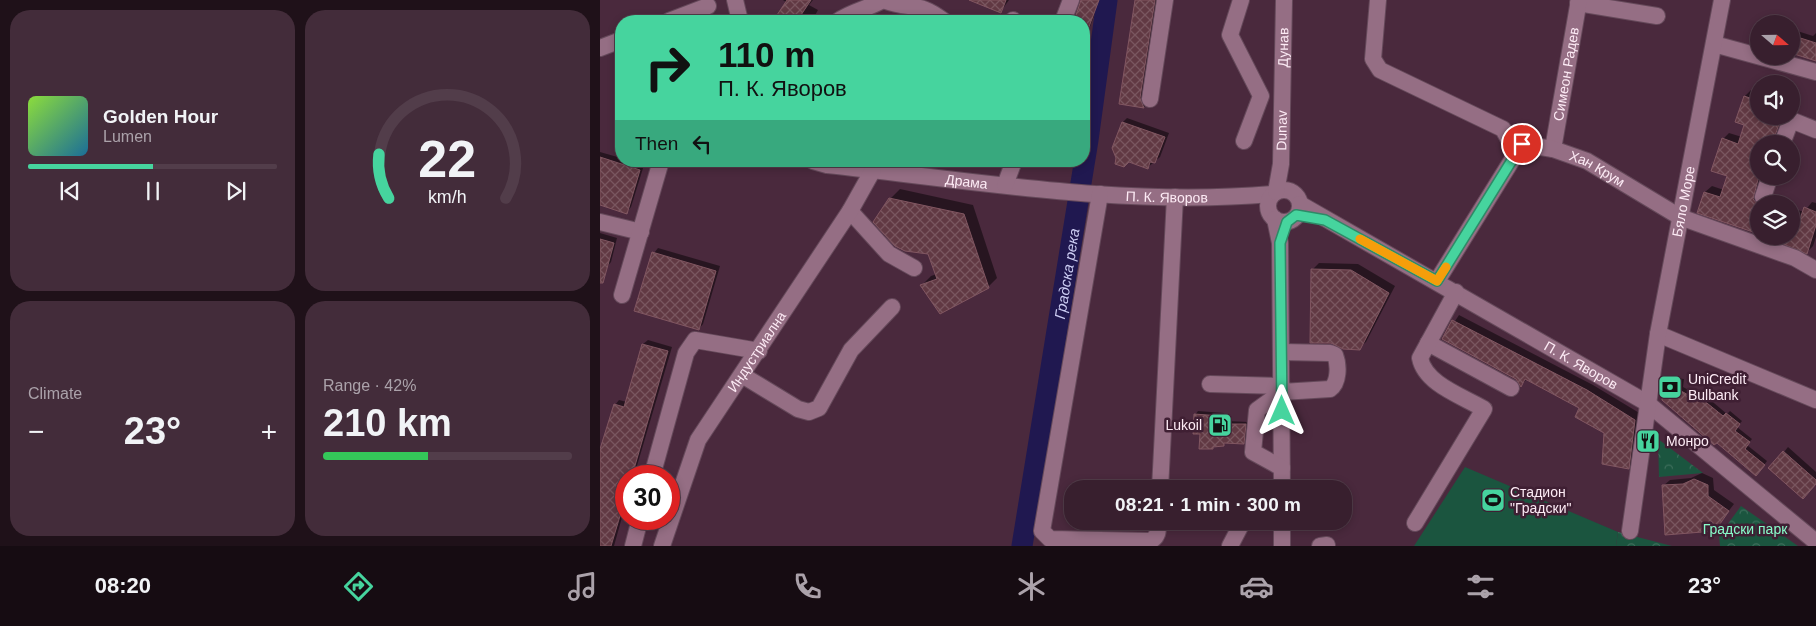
<!DOCTYPE html>
<meta charset="utf-8">
<style>
body{margin:0;font-family:Arial,sans-serif;background:#432c3a;color:#f1f3f6;height:100vh;display:flex;flex-direction:column;font-size:19px;white-space:nowrap}
*{box-sizing:border-box;margin:0}
p{font-size:16px;color:#aba2aa}
.icon{flex:none;width:28px;height:28px;fill:none;stroke:currentColor;stroke-width:2;stroke-linecap:round;stroke-linejoin:round}
.map{position:relative;flex:1;overflow:hidden}
.drawer{display:flex;flex-direction:column;gap:10px;padding:10px;background:#1f1119;width:600px}
.drawer>*{flex:none}
.top-card{position:absolute;left:15px;top:15px;width:475px;height:152px;border-radius:20px;box-shadow:0 2px 8px #0003,0 0 0 1px #523d4a;background:#46d49e;color:#111;overflow:hidden}
.needle{width:32px;rotate:110deg}
.tools{position:absolute;left:1150px;top:15px;display:grid;gap:10px}
.tools a{display:grid;place-items:center;width:50px;height:50px;border-radius:50%;background:#381f2e;box-shadow:0 2px 8px #0003,0 0 0 1px #523d4a;font-size:25px}
.speed{position:absolute;left:15px;top:465px;display:flex;gap:10px;font-size:25px;font-weight:700;text-align:center}
.speed>*{display:grid;place-content:center;width:65px;height:65px;border-radius:50%;background:#381f2e;box-shadow:0 2px 8px #0003,0 0 0 1px #523d4a;line-height:1}
.speed .limit{border:8px solid #d22;background:#fff;color:#111}
.pin{position:absolute;display:grid;place-items:center;width:42px;height:42px;color:#fff;margin:-21px;border:2px solid #fff;border-radius:50%;box-shadow:0 1px 5px #0007}
.me{position:absolute;width:55px;margin:-28px;rotate:0deg;stroke-linejoin:round;filter:drop-shadow(0 0 4px #0008)}
.turn{display:flex;align-items:center;gap:18px;height:105px;padding:0 20px;font-size:22px}
.turn .icon{width:65px;height:65px;stroke-width:2.5}
.turn b{display:block;font-size:35px;line-height:42px}
.then{display:flex;align-items:center;height:48px;padding:0 20px;background:#0003;gap:10px;font-size:19px}
.big{font-size:38px;font-weight:800;line-height:1.1}
.drawer .card{flex:1;display:flex;flex-direction:column;justify-content:center;gap:8px;min-width:0;padding:0 18px;border-radius:20px;background:#432c3a}
.drawer .dial{align-items:center;gap:0}
.dial svg{height:130px;overflow:visible;fill:none;stroke:#523d4a;stroke-width:7;stroke-linecap:round;text-anchor:middle}
.dial text{fill:#f1f3f6;stroke:none}
.song{display:flex;align-items:center;gap:15px}
.cover{width:60px;height:60px;border-radius:8px;background:linear-gradient(135deg,hsl(90 70% 55%),hsl(200 70% 35%))}
.played{height:5px;border-radius:2px;background:linear-gradient(90deg,#46d49e 50%,#523d4a 50%)}
.keys{display:flex;justify-content:space-around;direction:ltr}
.heat{display:flex;justify-content:space-between;align-items:center;font-size:28px;direction:ltr}
.charge{height:8px;border-radius:4px;background:linear-gradient(90deg,#34c759 42%,#523d4a 0)}
.drawer .tiles{flex:1;display:grid;gap:10px;grid-template-columns:repeat(2,1fr)}
.trip{position:absolute;left:464px;top:480px;width:288px;height:50px;border-radius:20px;background:#381f2e;box-shadow:0 2px 8px #0003,0 0 0 1px #523d4a;font-weight:800;line-height:50px;text-align:center}
.tabs{display:flex;height:80px;justify-content:space-around;align-items:center;background:#160c12;color:#aba2aa}
.tabs .icon{width:35px;height:35px}
.tabs .selected{color:#46d49e}
.tabs b{font-size:22px;color:#f1f3f6}
main{display:flex;flex:1;min-height:0}
.map>svg:first-child{display:block}
</style>
<main>
<section class="drawer">
<div class="tiles">
<div class="card">
<div class="song"><i class="cover"></i><div><b>Golden Hour</b><p>Lumen</p></div></div>
<div class="played"></div>
<div class="keys"><svg class="icon" aria-label="previous" viewBox="0 0 24 24"><path d="M18 5L8 12l10 7zM5 5v14"/></svg><svg class="icon" aria-label="pause" viewBox="0 0 24 24"><path d="M8 5v14M16 5v14"/></svg><svg class="icon" aria-label="next" viewBox="0 0 24 24"><path d="M6 5l10 7-10 7zM19 5v14"/></svg></div>
</div>
<div class="card dial"><svg viewBox="0 0 100 80">
<path d="M14 69A42 42 0 1 1 86 69"/>
<path d="M14 69A42 42 0 0 1 8 42" stroke="#46d49e"/>
<text x="50" y="56" font-size="32" font-weight="700">22</text>
<text x="50" y="72" font-size="11">km/h</text>
</svg></div>
<div class="card"><p>Climate</p>
<div class="heat"><a>−</a><b class="big">23°</b><a>+</a></div>
</div>
<div class="card"><p>Range · 42%</p><b class="big">210 km</b><div class="charge"></div></div>
</div>
</section>
<div class="map">
<svg width="1216" height="546" viewBox="0 0 1216 546">
<defs>
<pattern id="park-crowns" width="20" height="18" patternUnits="userSpaceOnUse" patternTransform="scale(1.25)"><rect width="20" height="18" fill="#1b553f"/><path d="M2 6a3 3 0 1 1 6 0M12 15a3 3 0 1 1 6 0" fill="none" stroke="#3d6e5b"/></pattern>
<pattern id="building-cross-hatch" width="8" height="8" patternUnits="userSpaceOnUse" patternTransform="scale(1.25)"><rect width="8" height="8" fill="#613943"/><path d="M0 0l8 8M0 8l8-8" fill="none" stroke="#79565f"/></pattern>
</defs>
<rect width="100%" height="100%" fill="#4a293d"/>
<path fill="url(#park-crowns)" d="M1058 439 1103 473 1059 477Z
M1141 506 1198 546H1120L1119 536Z
M1018 532 1072 546H1016Z"/>
<path fill="#1b553f" d="M865 467 1018 532 1016 546H814Z"/>
<path fill="#0007" d="M183 0H213L209 5 218 10 212 21H177V18L187 3Z
M385 0H409L401 11Z
M481 0H500L488 32 484 36V21H475L482 4Z
M536 0H559L549 101 544 107 520 103Z
M318 15 325 21H312Z
M1191 29 1213 36 1216 33V60L1191 52Z
M1151 90 1159 93V116H1185L1179 144H1159V176H1163L1166 200 1177 204H1159V234L1099 212 1105 192 1112 186 1124 190 1129 175 1123 139 1129 133 1142 137 1146 125 1145 96Z
M527 118 569 133 560 157 547 168 523 122Z
M0 152 21 158V161L44 165 31 207 27 212 0 203Z
M300 189 373 205 397 278 388 287 322 285 331 276 337 274 329 253 290 199Z
M1212 202 1216 203V237L1213 246 1207 252 1165 236H1191V208L1204 212Z
M0 233 17 238 11 262 7 267 0 265Z
M58 248 120 266 103 324 99 329 54 253Z
M719 263 758 264 795 286 766 342 759 348 713 269Z
M859 315 993 385 1041 414 1034 462 1028 468 1005 432 981 408 927 379 921 385 917 378 843 339Z
M48 340 72 347 34 476H26V503L14 546H0V453L15 405 19 400 27 402 43 344Z
M1069 377 1084 379 1083 387 1098 395 1101 392 1127 414 1130 411 1142 421 1137 427 1152 439 1147 445 1167 461 1159 472 1066 381Z
M598 411 624 413V417H628V421L648 422 647 440 643 443 626 442 623 445 601 433 595 415Z
M1188 447 1216 472V483L1184 452Z
M1102 473 1113 478 1114 490 1134 504 1114 530 1063 486 1070 480 1091 478Z"/>
<g fill="none" stroke-linecap="round" stroke-linejoin="round">
<path stroke="#201850" stroke-width="21" id="s1" d="M422 546 488 140 507 0"/>
</g>
<path fill="url(#building-cross-hatch)" stroke="#815661" d="M187 0H211L201 15 213 21H173Z
M369 0H406L401 13Z
M481 0H499L484 40V21H474Z
M535 0H555L540 98 544 108 519 104Z
M1191 35 1216 43V61L1191 53Z
M1144 96 1159 101V116H1182L1172 144H1159V176L1153 199 1159 206V234L1097 213 1104 192 1120 197 1127 176 1111 171 1122 138 1138 144 1144 125 1135 122Z
M522 122 565 137 555 163 550 162 548 169 529 162 524 167 515 164 516 158 512 148Z
M0 157 40 170 27 214 0 205Z
M289 198 364 214 389 288 340 314 320 285 337 279 328 254 305 251 295 246 273 222Z
M1204 207 1216 212V225L1207 254 1164 236H1191V216L1200 219Z
M0 239 14 243 3 283H0Z
M52 252 116 271 99 330 34 311Z
M711 269 751 270 789 293 760 350 743 349 731 343H710Z
M852 320 987 390 1035 420 1029 469 1002 464 1004 433 975 417 979 408 925 379 921 387 916 379 842 339Z
M42 344 68 351 32 476H26V496L11 546H0V449L14 404 24 407Z
M1064 380 1081 382V391L1094 398 1097 395 1123 416 1126 413 1140 424 1135 431 1150 442 1145 449 1165 465 1156 476 1117 443 1114 445 1062 400Z
M594 414 621 416V420H625V424H646L644 444 624 443V446L613 447V449H599L600 434H593Z
M1183 451 1216 480V484L1203 499 1168 468Z
M1094 479 1108 485V496L1129 511 1115 531 1065 535 1062 485 1083 484Z"/>
<g fill="none" stroke-linecap="round" stroke-linejoin="round">
<g stroke="#65495a" stroke-width="18">
<g id="minor">
<path d="M135 0 140 21"/>
<path d="M641 0 630 35 661 96 644 141"/>
<path d="M778 0 773 59 780 70 903 129 916 153"/>
<path d="M978 3 1057 16"/>
<path d="M69 21 108 6"/>
<path d="M238 21C252 11 268 9 283 0 313 11 316 0 344 21"/>
<path d="M413 21V20"/>
<path d="M463 21 471 0"/>
<path d="M1114 44 1216 72"/>
<path d="M0 48 21 40"/>
<path d="M550 99 565 0"/>
<path d="M1182 144 1191 120 1216 130"/>
<path id="s2" d="M953 149 979 0"/>
<path id="s3" d="M213 161 227 165C375 181 524 207 673 194"/>
<path d="M405 185 414 161"/>
<circle cx="684" cy="206" r="16"/>
<path id="s4" d="M676 192 681 164 684 0"/>
<path d="M500 194 442 531 450 539 550 541C559 537 558 530 558 521"/>
<path d="M1163 197 1170 176"/>
<path id="s5" d="M700 204 1047 403 1216 542"/>
<path d="M250 211 289 254 314 268"/>
<path d="M675 219 680 243 682 489"/>
<path d="M0 222 41 232"/>
<path id="s6" d="M837 281 922 144 953 149 987 161 1080 217 1195 258 1216 270"/>
<path d="M22 295 61 161"/>
<path d="M1058 334 1216 400"/>
<path d="M828 343 911 388"/>
<path d="M142 375 198 409 209 412 219 408 251 350 292 307"/>
<path d="M610 384 682 386"/>
<path d="M682 468 653 452 657 410 682 392 730 389C739 383 739 365 735 355L730 353 682 352"/>
<path d="M52 476 86 353 95 340 159 351"/>
<path d="M560 489 575 197"/>
<path d="M815 523 884 409C862 396 825 384 820 358L856 292"/>
<path id="s7" d="M1030 531 1058 334 1122 0"/>
<path d="M33 546 40 519"/>
<path id="s8" d="M62 546 98 440 250 211 273 170"/>
<path d="M630 546 643 521"/>
<path d="M682 546V521"/>
<path d="M720 546 727 545"/>
</g>
</g>
<use href="#minor" stroke="#956e84" stroke-width="16"/>
</g>
<g fill="none" stroke-linecap="round" stroke-linejoin="round">
<g stroke="#2e8a67" stroke-width="12">
<path id="route" d="M682 411 680 243 687 222 696 215 725 220 837 281 922 144"/>
</g>
<use href="#route" stroke="#46d49e" stroke-width="9"/>
<path stroke="#f59e0b" stroke-width="9" d="M760 239 837 281 846 267"/>
</g>
<defs>
<g id="bank-square" transform="scale(1.25)"><rect x="-9" y="-9" width="18" height="18" rx="4" fill="#46d49e" stroke="#3f1f33"/><path d="M-6-4H6V4H-6ZM0-2.3a2.3 2.3 0 1 0 0 4.6a2.3 2.3 0 1 0 0-4.6Z" fill="#111"/></g>
<g id="fuel-square" transform="scale(1.25)"><rect x="-9" y="-9" width="18" height="18" rx="4" fill="#46d49e" stroke="#3f1f33"/><path d="M-5.5-6h7V0h2V4h1.3V-2.5L3-4.5l.8-.8L6-3V5H2.5V1h-1V6h-7ZM-4.2-4.7v3.2H.2V-4.7Z" fill="#111"/></g>
<g id="restaurant-square" transform="scale(1.25)"><rect x="-9" y="-9" width="18" height="18" rx="4" fill="#46d49e" stroke="#3f1f33"/><path d="M-5-6h1v4h1v-4h1v4h1v-4h1v5L-1.5 .5V6h-2V.5L-5-1ZM5-6V6H3V1.5H1.5Q1.5-4 5-6Z" fill="#111"/></g>
<g id="stadium-square" transform="scale(1.25)"><rect x="-9" y="-9" width="18" height="18" rx="4" fill="#46d49e" stroke="#3f1f33"/><path d="M0-5a6.5 5 0 1 0 0 10a6.5 5 0 1 0 0-10ZM-3.5-1.8h7v3.6h-7Z" fill="#111"/></g>
</defs>
<g fill-rule="evenodd">
<use href="#bank-square" x="1070" y="387"/>
<use href="#fuel-square" x="620" y="425"/>
<use href="#restaurant-square" x="1048" y="441"/>
<use href="#stadium-square" x="893" y="500"/>
</g>
<g text-anchor="middle" dominant-baseline="central" stroke-width="5" stroke-linejoin="round" paint-order="stroke">
<g font-size="14" fill="#fdebf5" stroke="#3f1f33">
<text stroke="none"><textPath href="#s4" startOffset="145">Дунав</textPath></text>
<text stroke="none"><textPath href="#s2" startOffset="76">Симеон Радев</textPath></text>
<text stroke="none"><textPath href="#s4" startOffset="62">Dunav</textPath></text>
<text stroke="none"><textPath href="#s6" startOffset="241">Хан Крум</textPath></text>
<text stroke="none"><textPath href="#s3" startOffset="155">Драма</textPath></text>
<text stroke="none"><textPath href="#s3" startOffset="356">П. К. Яворов</textPath></text>
<text stroke="none"><textPath href="#s7" startOffset="334">Бяло Море</textPath></text>
<text stroke="none"><textPath href="#s8" startOffset="218">Индустриална</textPath></text>
<text stroke="none"><textPath href="#s5" startOffset="324">П. К. Яворов</textPath></text>
</g>
<g font-size="14" fill="#fdebf5" stroke="#3f1f33" text-anchor="start">
<text x="1088" y="379">UniCredit<tspan x="1088" dy="16">Bulbank</tspan></text>
<text x="602" y="425" text-anchor="end">Lukoil</text>
<text x="1066" y="441">Монро</text>
<text x="910" y="492">Стадион<tspan x="910" dy="16">"Градски"</tspan></text>
</g>
<g font-size="14" fill="#88fcca" stroke="#3f1f33">
<text x="1145" y="529">Градски парк</text>
</g>
<g font-size="15" font-style="italic" fill="#cdcef4" stroke="#3f1f33">
<text stroke="none"><textPath href="#s1" startOffset="276">Градска река</textPath></text>
</g>
</g>
</svg>
<div class="tools">
<a><svg class="needle" viewBox="-14 -14 28 28"><path d="M0-13l5 13h-10z" fill="#e53935"/><path d="M0 13l5-13h-10z" fill="#aba2aa"/></svg></a>
<a><svg class="icon" aria-label="sound" viewBox="0 0 24 24"><path d="M4 9h4l5-4v14l-5-4H4zM17 9q2 3 0 6"/></svg></a>
<a><svg class="icon" aria-label="search" viewBox="0 0 24 24"><circle cx="10" cy="10" r="6"/><path d="M15 15l6 6"/></svg></a>
<a><svg class="icon" aria-label="layers" viewBox="0 0 24 24"><path d="M12 4l9 5-9 5-9-5zM3 14l9 5 9-5"/></svg></a>
</div>
<div class="speed"><div class="limit">30</div></div>
<div class="pin" style="left:922px;top:144px;background:#d93025"><svg class="icon" aria-label="arrive" viewBox="0 0 24 24"><path d="M6 21V4h12l-3 4 3 4H6"/></svg></div>
<svg class="me" style="left:682px;top:411px" viewBox="-20 -20 40 40"><path d="M0-17L14 15 0 8-14 15z" fill="#46d49e" stroke="#fff" stroke-width="4"/></svg>
<div class="trip">08:21 · 1 min · 300 m</div>
<div class="top-card">
<div class="turn"><svg class="icon" aria-label="right" viewBox="0 0 24 24"><path d="M7 20v-9h11M14 6l5 5-5 5"/></svg><div><b>110 m</b>П. К. Яворов</div></div>
<div class="then">Then<svg class="icon" aria-label="left" viewBox="0 0 24 24"><path d="M17 20v-9H6M10 6l-5 5 5 5"/></svg></div>
</div>
</div>
</main>
<nav class="tabs">
<b>08:20</b>
<svg class="icon selected" aria-label="directions" viewBox="0 0 24 24"><path d="M12 3l9 9-9 9-9-9zM9 14v-3h6M13 9l2 2-2 2"/></svg>
<svg class="icon" aria-label="music" viewBox="0 0 24 24"><path d="M9 18V5l10-2v13"/><circle cx="6" cy="18" r="3"/><circle cx="16" cy="16" r="3"/></svg>
<svg class="icon" aria-label="phone" viewBox="0 0 24 24"><path d="M5 4h4l2 5-3 2q2 4 5 5l2-3 5 2v4C11 20 4 13 5 4z"/></svg>
<svg class="icon" aria-label="climate" viewBox="0 0 24 24"><path d="M12 3v18M4 7l16 10M4 17L20 7"/></svg>
<svg class="icon" aria-label="car" viewBox="0 0 24 24"><path d="M5 17H2v-5l4-1 3-4h7l3 4 3 1v5h-3M9 17h6M6 11h13"/><circle cx="7" cy="17" r="2"/><circle cx="17" cy="17" r="2"/></svg>
<svg class="icon" aria-label="filters" viewBox="0 0 24 24"><path d="M4 7h16M4 17h16"/><circle cx="9" cy="7" r="2"/><circle cx="15" cy="17" r="2"/></svg>
<b>23°</b>
</nav>
